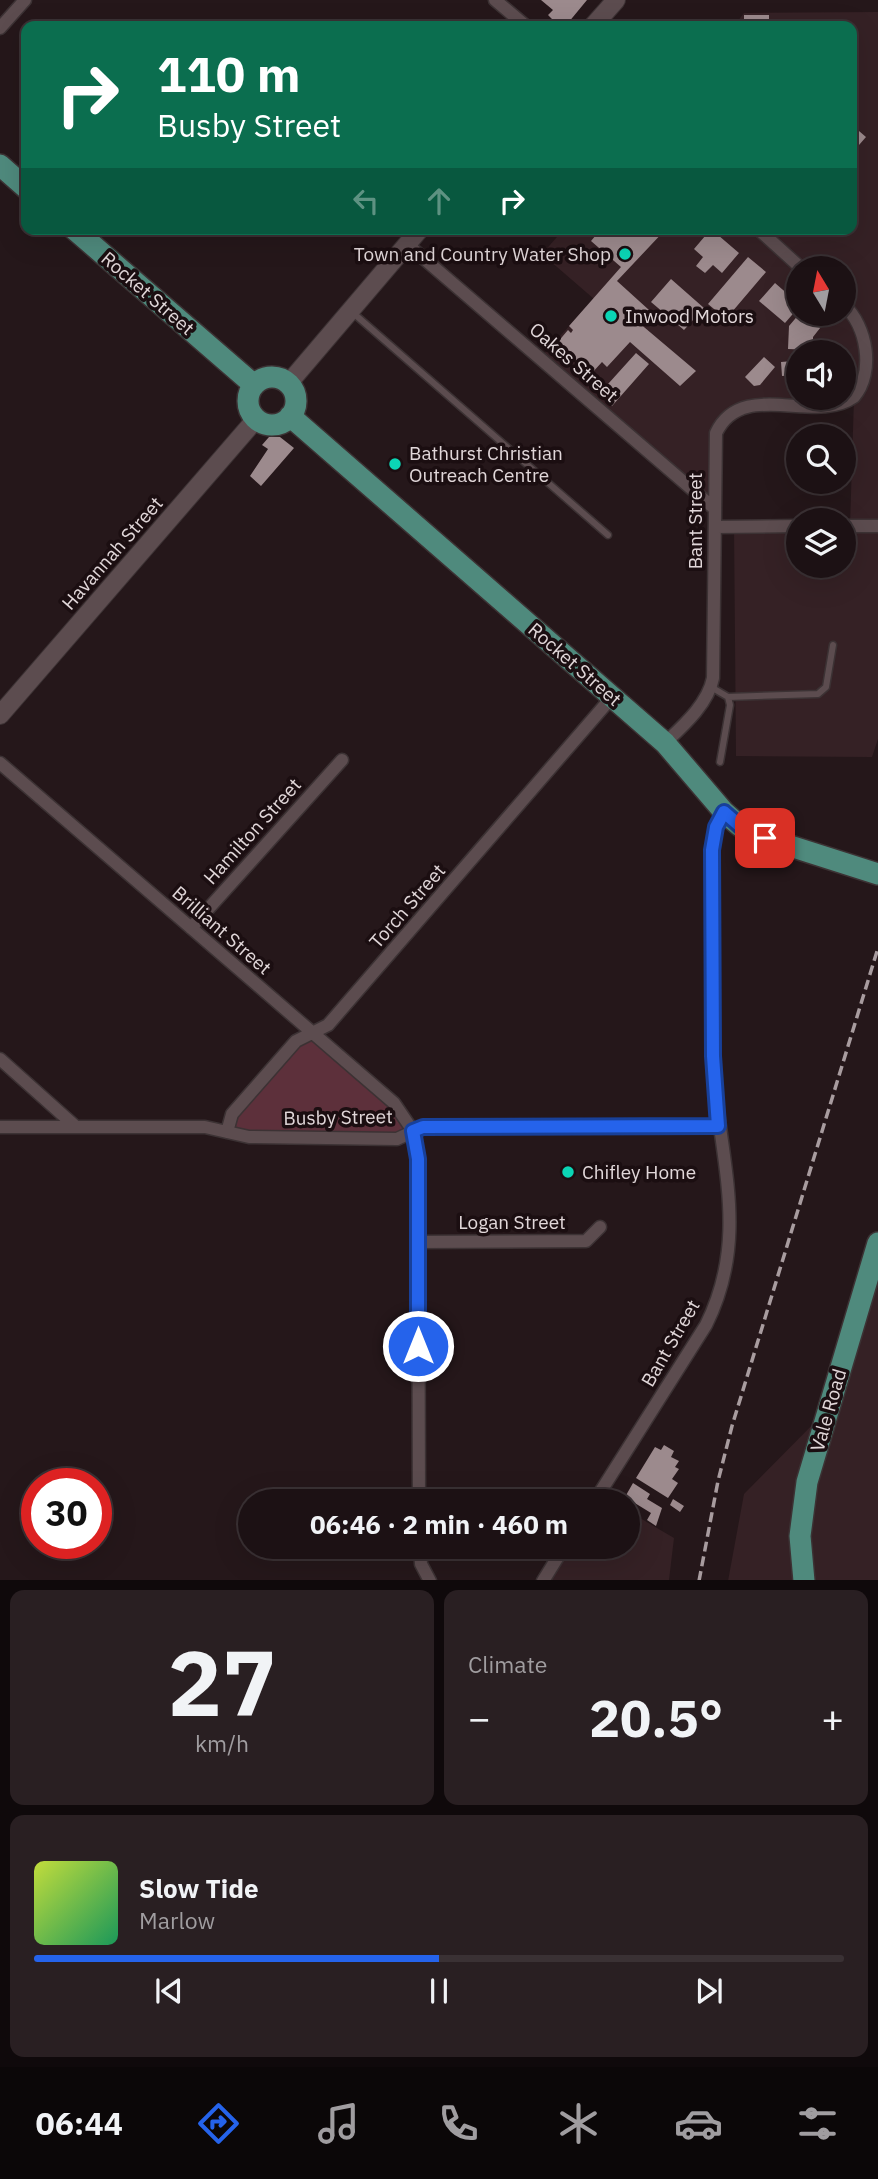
<!DOCTYPE html>
<meta charset="utf-8">
<style>
body{margin:0;font-family:"IBM Plex Sans",sans-serif;background:#291f22;color:#f1f3f6;height:100vh;display:flex;flex-direction:column;font-size:26px;white-space:nowrap}
*{box-sizing:border-box;margin:0}
p{font-size:23px;color:#a09da0}
.icon{flex:none;width:38px;height:38px;fill:none;stroke:currentColor;stroke-width:2;stroke-linecap:round;stroke-linejoin:round}
.map{position:relative;height:1580px;overflow:hidden}
.details{display:flex;flex-direction:column;gap:10px;padding:10px;background:#0f090b;flex:1}
.details>*{flex:none}
.banner{position:absolute;left:21px;top:21px;width:836px;height:214px;border-radius:14px;box-shadow:0 7px 28px #0002,0 0 0 2px #3a3134;background:#0b6e4f;color:#fff;overflow:hidden}
.needle{width:46px;rotate:350deg}
.fabs{position:absolute;left:786px;top:256px;display:grid;gap:14px}
.fabs a{display:grid;place-items:center;width:70px;height:70px;border-radius:50%;background:#1c1114;box-shadow:0 7px 28px #0002,0 0 0 2px #3a3134;font-size:35px}
.speed{position:absolute;left:21px;top:1468px;display:flex;gap:14px;font-size:35px;font-weight:700;text-align:center}
.speed>*{display:grid;place-content:center;width:91px;height:91px;border-radius:50%;background:#1c1114;box-shadow:0 7px 28px #0002,0 0 0 2px #3a3134;line-height:1}
.speed .limit{border:10px solid #d22;background:#fff;color:#111}
.pin{position:absolute;display:grid;place-items:center;width:60px;height:60px;color:#fff;margin:-30px;border-radius:14px;box-shadow:0 4px 10px #0006}
.me{position:absolute;width:77px;margin:-38px;rotate:0deg;stroke-linejoin:round;filter:drop-shadow(0 0 5px #0008)}
.turn{display:flex;align-items:center;gap:24px;height:147px;padding:0 21px;font-size:32px}
.turn .icon{width:91px;height:91px;stroke-width:2.5}
.turn b{display:block;font-size:49px;line-height:60px}
.lanes{display:flex;align-items:center;height:66px;padding:0 21px;background:#0003;justify-content:center;gap:35px;direction:ltr}
.lanes .off{opacity:.35}
.big{font-size:52px;font-weight:700;line-height:1.1}
.details .card{flex:1;display:flex;flex-direction:column;justify-content:center;gap:10px;min-width:0;padding:0 24px;border-radius:14px;background:#291f22}
.details .dial{align-items:center;gap:0}
.dial b{font-size:91px;line-height:1}
.song{display:flex;align-items:center;gap:21px}
.cover{width:84px;height:84px;border-radius:10px;background:linear-gradient(135deg,hsl(70 70% 55%),hsl(150 70% 35%))}
.played{height:7px;border-radius:4px;background:linear-gradient(90deg,#2563eb 50%,#3a3134 50%)}
.keys{display:flex;justify-content:space-around;direction:ltr}
.heat{display:flex;justify-content:space-between;align-items:center;font-size:38px;direction:ltr}
.details .tiles{flex:1;display:grid;gap:10px;grid-template-columns:1fr 1fr}
.card:last-child{grid-column:span 2}
.trip{position:absolute;left:238px;top:1489px;width:402px;height:70px;border-radius:35px;background:#1c1114;box-shadow:0 7px 28px #0002,0 0 0 2px #3a3134;font-weight:700;line-height:70px;text-align:center}
.menu{display:flex;height:112px;justify-content:space-around;align-items:center;background:#0b0708;color:#a09da0}
.menu .icon{width:49px;height:49px}
.menu .selected{color:#2563eb}
.menu b{font-size:32px;color:#f1f3f6}
.map>svg:first-child{display:block}
</style>
<div class="map">
<svg width="878" height="1581" viewBox="0 0 878 1581">
<rect width="100%" height="100%" fill="#25171a"/>
<path fill="#352125" fill-rule="evenodd" d="M878 12V739L872 757 736 756 734 526H798V565H844V526H850L854 398 762 406 720 425 715 509 540 358 594 299 542 254 564 229H852V26H734L744 13ZM798 268H844V313H798ZM798 352H844V397H798Z
M878 1243V1580L728 1581 744 1494 829 1408Z
M628 1511 674 1538 669 1580 550 1581 571 1547H628Z"/>
<path fill="#5d303b" d="M312 1034 394 1103 413 1131 397 1139 227 1132C236 1102 284 1047 312 1034Z"/>
<path fill="#9c8a8d" d="M541 0H587L568 23 557 24 548 15 553 10Z
M744 15H769V26H744Z
M852 125 866 137 852 153Z
M601 229H666L617 281 649 310 638 322 696 371 680 386 630 342 607 367 602 362 591 374 557 343 568 330 571 333 573 330 569 326 621 267 591 241Z
M711 229 739 253 722 273 713 265 705 273 696 266 703 257 694 249Z
M748 257 766 272 726 319 708 304Z
M671 279 704 308 684 330 651 302Z
M775 283 798 303V308L785 323 759 301Z
M800 313H812L824 323 813 337V350L788 349 789 326Z
M636 353 649 364 612 406 599 394Z
M764 357 775 367 760 385 754 386 745 377Z
M793 361 794 375 782 376 781 362Z
M269 437H280L294 448 261 486 250 476 268 449 262 445Z
M664 1445 674 1451 671 1457 679 1461 675 1467 679 1469 672 1479 678 1483 668 1498 636 1478 655 1447 661 1450Z
M633 1483 650 1494 647 1499 662 1508 656 1526 647 1520 651 1513 625 1497Z
M673 1499 684 1506 680 1512 670 1505Z"/>
<g fill="none" stroke-linecap="round" stroke-linejoin="round">
<g stroke="#3c3234" stroke-width="9">
<path id="lane" d="M352 312 608 535
M711 687 728 697 730 705 720 762
M728 697 818 694 826 687 833 645"/>
</g>
<g stroke="#3c3234" stroke-width="15">
<path id="street" d="M495 0 526 26
M0 28 25 0
M758 229 801 268
M407 244 715 509
M844 526H878
M715 527 798 526
M665 743C683 726 708 704 713 678L716 433C742 378 815 425 854 397 875 372 867 326 844 305
M0 763 394 1103 413 1131 418 1159 419 1502
M191 928 342 760
M0 1059 75 1126
M0 1127H205L249 1137 397 1139 423 1127 718 1126
M227 1132 232 1114 296 1041 328 1025 612 697
M417 1242 586 1241 600 1227
M594 1502 706 1325C752 1233 717 1154 713 1058 710 989 713 919 712 850L716 827 724 812
M420 1547 421 1564 430 1581
M543 1581 564 1547"/>
</g>
<g stroke="#3c3234" stroke-width="20">
<path id="secondary" d="M593 26 616 0
M288 384 420 229
M0 715 256 419"/>
</g>
<g stroke="#3c3234" stroke-width="24">
<path id="primary" d="M0 165 26 188
M74 229 254 385
M248 401a24 24 0 1 1 48 0a24 24 0 1 1-48 0Z
M290 416 665 743 724 812 740 826 765 838 878 874
M804 1581 800 1536 807 1482 878 1243"/>
</g>
<use href="#lane" stroke="#5c4c4f" stroke-width="6"/>
<use href="#street" stroke="#5c4c4f" stroke-width="12"/>
<use href="#secondary" stroke="#5c4c4f" stroke-width="18"/>
<use href="#primary" stroke="#4f8a7d" stroke-width="21"/>
<path stroke="#a89c9f" stroke-width="3.5" stroke-dasharray="10 5" stroke-linecap="butt" d="M699 1581 718 1481 732 1426 878 948"/>
</g>
<g fill="none" stroke-linecap="round" stroke-linejoin="round">
<g stroke="#184099" stroke-width="18">
<path id="route" d="M418 1346V1159L413 1131 423 1127 718 1126 713 1056 712 850 716 827 724 812 740 826 765 838"/>
</g>
<use href="#route" stroke="#2563eb" stroke-width="12"/>
</g>
<g fill="#0bd5b5" stroke="#1b0e11" stroke-width="2.5">
<circle cx="625" cy="254" r="7"/>
<circle cx="611" cy="316" r="7"/>
<circle cx="395" cy="464" r="7"/>
<circle cx="568" cy="1172" r="7"/>
</g>
<g text-anchor="middle" dominant-baseline="central" stroke-width="7" stroke-linejoin="round" paint-order="stroke">
<g font-size="19" fill="#e1d7d9" stroke="#1b0e11" text-anchor="start">
<text x="611" y="254" text-anchor="end">Town and Country Water Shop</text>
<text x="625" y="316">Inwood Motors</text>
<text x="409" y="453">Bathurst Christian<tspan x="409" dy="22">Outreach Centre</tspan></text>
<text x="582" y="1172">Chifley Home</text>
</g>
<g font-size="19" fill="#e1d7d9" stroke="#1b0e11">
<text transform="translate(148 293) rotate(41)">Rocket Street</text>
<text transform="translate(574 362) rotate(41)">Oakes Street</text>
<text transform="translate(695 521) rotate(-90)">Bant Street</text>
<text transform="translate(112 553) rotate(-49)">Havannah Street</text>
<text transform="translate(575 664) rotate(41)">Rocket Street</text>
<text transform="translate(252 831) rotate(-48)">Hamilton Street</text>
<text transform="translate(407 906) rotate(-49)">Torch Street</text>
<text transform="translate(222 930) rotate(41)">Brilliant Street</text>
<text transform="translate(338 1117) rotate(-1)">Busby Street</text>
<text x="512" y="1222">Logan Street</text>
<text transform="translate(670 1343) rotate(-60)">Bant Street</text>
<text transform="translate(828 1410) rotate(-74)">Vale Road</text>
</g>
</g>
</svg>
<div class="fabs">
<a><svg class="needle" viewBox="-14 -14 28 28"><path d="M0-13l5 13h-10z" fill="#e53935"/><path d="M0 13l5-13h-10z" fill="#a09da0"/></svg></a>
<a><svg class="icon" aria-label="sound" viewBox="0 0 24 24"><path d="M4 9h4l5-4v14l-5-4H4zM17 9q2 3 0 6"/></svg></a>
<a><svg class="icon" aria-label="search" viewBox="0 0 24 24"><circle cx="10" cy="10" r="6"/><path d="M15 15l6 6"/></svg></a>
<a><svg class="icon" aria-label="layers" viewBox="0 0 24 24"><path d="M12 4l9 5-9 5-9-5zM3 14l9 5 9-5"/></svg></a>
</div>
<div class="speed"><div class="limit">30</div></div>
<div class="pin" style="left:765px;top:838px;background:#d93025"><svg class="icon" aria-label="arrive" viewBox="0 0 24 24"><path d="M6 21V4h12l-3 4 3 4H6"/></svg></div>
<svg class="me" style="left:418px;top:1346px" viewBox="-20 -20 40 40"><circle r="17" fill="#2563eb" stroke="#fff" stroke-width="3"/><path d="M0-11L8 9 0 5-8 9z" fill="#fff"/></svg>
<div class="trip">06:46 · 2 min · 460 m</div>
<div class="banner">
<div class="turn"><svg class="icon" aria-label="right" viewBox="0 0 24 24"><path d="M7 20v-9h11M14 6l5 5-5 5"/></svg><div><b>110 m</b>Busby Street</div></div>
<div class="lanes"><svg class="icon off" aria-label="left" viewBox="0 0 24 24"><path d="M17 20v-9H6M10 6l-5 5 5 5"/></svg><svg class="icon off" aria-label="ahead" viewBox="0 0 24 24"><path d="M12 20V5M6 11l6-6 6 6"/></svg><svg class="icon" aria-label="right" viewBox="0 0 24 24"><path d="M7 20v-9h11M14 6l5 5-5 5"/></svg></div>
</div>
</div>
<section class="details">
<div class="tiles">
<div class="card dial"><b>27</b><p>km/h</p></div>
<div class="card"><p>Climate</p>
<div class="heat"><a>−</a><b class="big">20.5°</b><a>+</a></div>
</div>
<div class="card">
<div class="song"><i class="cover"></i><div><b>Slow Tide</b><p>Marlow</p></div></div>
<div class="played"></div>
<div class="keys"><svg class="icon" aria-label="previous" viewBox="0 0 24 24"><path d="M18 5L8 12l10 7zM5 5v14"/></svg><svg class="icon" aria-label="pause" viewBox="0 0 24 24"><path d="M8 5v14M16 5v14"/></svg><svg class="icon" aria-label="next" viewBox="0 0 24 24"><path d="M6 5l10 7-10 7zM19 5v14"/></svg></div>
</div>
</div>
</section>
<nav class="menu">
<b>06:44</b>
<svg class="icon selected" aria-label="directions" viewBox="0 0 24 24"><path d="M12 3l9 9-9 9-9-9zM9 14v-3h6M13 9l2 2-2 2"/></svg>
<svg class="icon" aria-label="music" viewBox="0 0 24 24"><path d="M9 18V5l10-2v13"/><circle cx="6" cy="18" r="3"/><circle cx="16" cy="16" r="3"/></svg>
<svg class="icon" aria-label="phone" viewBox="0 0 24 24"><path d="M5 4h4l2 5-3 2q2 4 5 5l2-3 5 2v4C11 20 4 13 5 4z"/></svg>
<svg class="icon" aria-label="climate" viewBox="0 0 24 24"><path d="M12 3v18M4 7l16 10M4 17L20 7"/></svg>
<svg class="icon" aria-label="car" viewBox="0 0 24 24"><path d="M5 17H2v-5l4-1 3-4h7l3 4 3 1v5h-3M9 17h6M6 11h13"/><circle cx="7" cy="17" r="2"/><circle cx="17" cy="17" r="2"/></svg>
<svg class="icon" aria-label="filters" viewBox="0 0 24 24"><path d="M4 7h16M4 17h16"/><circle cx="9" cy="7" r="2"/><circle cx="15" cy="17" r="2"/></svg>
</nav>
